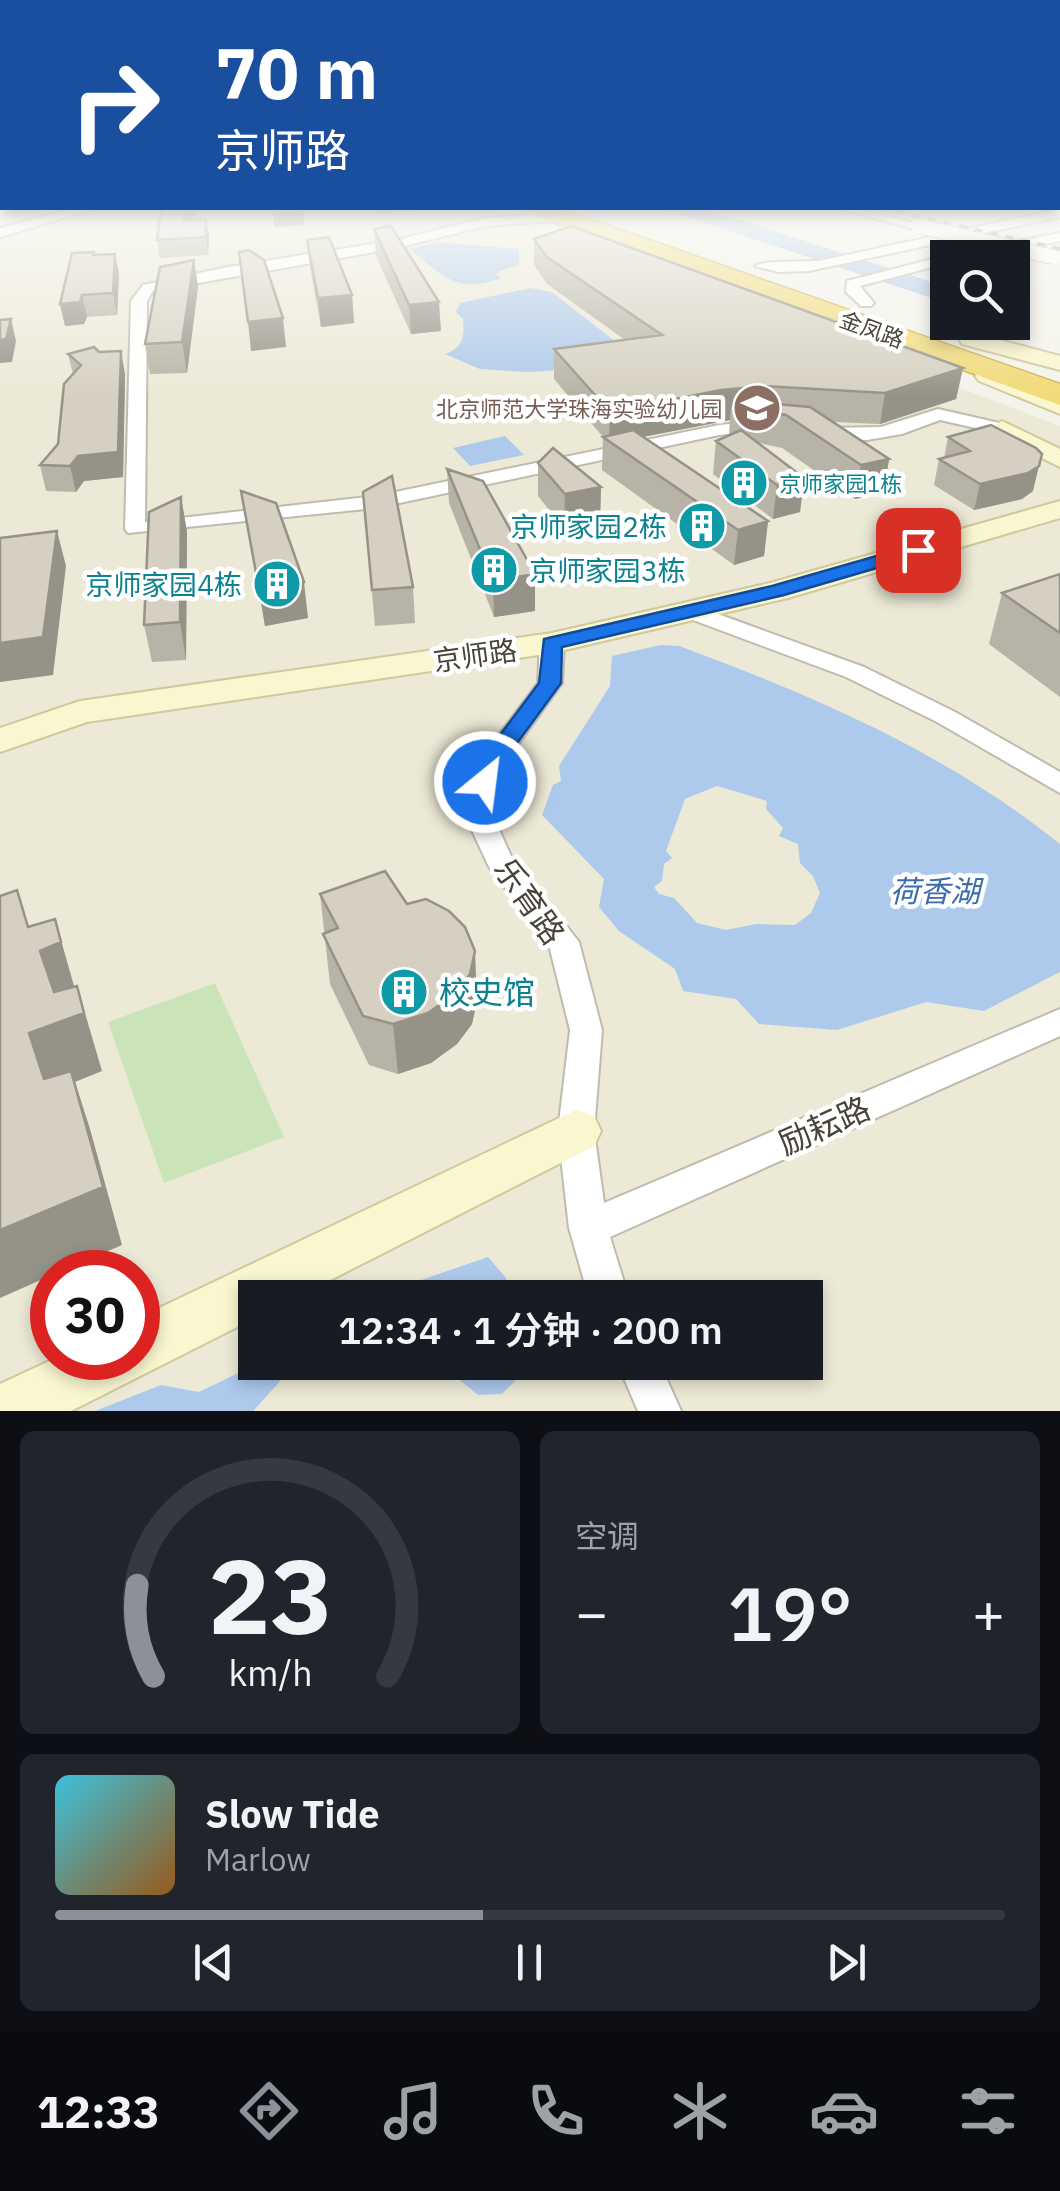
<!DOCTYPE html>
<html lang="zh">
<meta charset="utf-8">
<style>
body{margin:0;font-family:"IBM Plex Sans","Noto Sans SC",sans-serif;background:#20242c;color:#f1f3f6;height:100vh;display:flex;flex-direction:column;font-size:38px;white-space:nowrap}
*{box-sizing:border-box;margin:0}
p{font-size:32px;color:#9ea1a6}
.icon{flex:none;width:55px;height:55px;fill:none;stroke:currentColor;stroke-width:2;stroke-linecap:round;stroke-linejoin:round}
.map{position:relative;height:1411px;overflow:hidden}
.drawer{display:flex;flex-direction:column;gap:20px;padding:20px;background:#0d0f14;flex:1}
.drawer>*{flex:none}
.top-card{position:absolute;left:0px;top:0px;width:1060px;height:210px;box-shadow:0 5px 15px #0003;background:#1a4fa0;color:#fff;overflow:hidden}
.controls{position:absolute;left:930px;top:240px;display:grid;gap:20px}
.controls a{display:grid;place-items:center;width:100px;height:100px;border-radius:0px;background:#171b24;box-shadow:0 5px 15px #0003;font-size:50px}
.speed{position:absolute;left:30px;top:1250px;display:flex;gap:20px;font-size:50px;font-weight:700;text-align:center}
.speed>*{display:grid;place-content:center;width:130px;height:130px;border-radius:50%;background:#171b24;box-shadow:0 5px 15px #0003;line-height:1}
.speed .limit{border:15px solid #d22;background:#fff;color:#111}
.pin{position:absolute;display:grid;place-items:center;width:85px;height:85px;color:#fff;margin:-42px;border-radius:20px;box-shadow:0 5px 15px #0006}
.me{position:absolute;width:110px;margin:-55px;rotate:29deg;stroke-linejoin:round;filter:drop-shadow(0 0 8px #0008)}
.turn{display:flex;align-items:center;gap:35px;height:210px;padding:0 50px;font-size:45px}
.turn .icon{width:130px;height:130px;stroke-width:2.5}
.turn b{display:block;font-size:70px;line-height:85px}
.big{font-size:75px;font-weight:600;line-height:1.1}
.drawer .card{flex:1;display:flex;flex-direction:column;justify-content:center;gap:15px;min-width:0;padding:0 35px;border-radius:15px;background:#20242c}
.drawer .dial{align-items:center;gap:0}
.dial svg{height:260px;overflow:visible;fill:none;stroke:#363941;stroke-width:7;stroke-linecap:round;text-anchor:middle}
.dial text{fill:#f1f3f6;stroke:none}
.song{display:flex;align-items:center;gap:30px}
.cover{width:120px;height:120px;border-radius:15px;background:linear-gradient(135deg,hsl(190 70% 55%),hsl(30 70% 35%))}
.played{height:10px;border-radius:5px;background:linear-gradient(90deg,#8c9099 45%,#363941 45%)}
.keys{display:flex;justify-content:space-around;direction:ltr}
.heat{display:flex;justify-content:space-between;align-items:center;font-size:55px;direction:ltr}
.drawer .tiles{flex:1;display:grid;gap:20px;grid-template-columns:1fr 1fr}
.card:last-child{grid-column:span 2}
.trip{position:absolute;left:238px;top:1280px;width:585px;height:100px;border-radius:0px;background:#171b24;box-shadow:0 5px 15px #0003;font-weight:600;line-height:100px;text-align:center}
.tabs{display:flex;height:160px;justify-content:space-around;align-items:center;background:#090b0e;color:#9ea1a6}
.tabs .icon{width:70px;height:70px}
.tabs .active{color:#8c9099}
.tabs b{font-size:45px;color:#f1f3f6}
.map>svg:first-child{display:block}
</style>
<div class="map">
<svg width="1060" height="1411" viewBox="0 0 1060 1411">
<rect width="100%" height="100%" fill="#f4f3eb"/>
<path fill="#ece9d6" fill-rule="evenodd" d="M78 208H487L1060 426V1411H0V229ZM52 1272H138V1358H52ZM255 1298H805V1362H255Z"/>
<path fill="#cae4b8" d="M215 983 284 1137 164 1183 108 1022Z"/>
<path fill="#adc9eb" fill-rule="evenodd" d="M660 208H703L947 287V303Z
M436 242 519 249V265L499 271 496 275 502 278C456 294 444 277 410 249Z
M530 288 552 292 621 346 591 368 528 372 480 369 445 354C463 348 465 336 463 319L456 312 460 303Z
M505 436 524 455 470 466 453 448Z
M661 645 679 646C814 696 947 753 1060 844V972L984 1011 926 1002 837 1030 759 1024 736 999 683 991 675 969 619 931 599 907 604 879 542 815 553 785 561 781 559 766 610 686 612 656ZM717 786 767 801 766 809 783 828 779 836 798 844 800 863 813 876 820 893 811 913 795 925 756 924 726 930 697 923 674 898 659 894 654 887 662 881 664 864 672 858 666 851 685 799Z
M488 1257 506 1278 510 1297H372Z
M259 1363H334L282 1379 253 1411H95L161 1385 199 1392Z
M429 1363H519L520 1376 502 1394 478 1395 450 1372Z"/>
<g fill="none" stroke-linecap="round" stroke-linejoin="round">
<g stroke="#bfbbae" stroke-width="4">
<path id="street" d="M75 208H97L0 237V228Z
M836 208H856L925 226 918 230Z
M1060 209V217L809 271 778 272 755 266C767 259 805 263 823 260Z
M561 213 566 214V220L485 226 397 248 153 291 147 301 145 522 376 496 719 425 761 421 767 422V430L719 435 376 508 128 533 125 529 131 301 143 285 228 267 397 240 485 218Z
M1060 233V241L977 258H948V263L860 286 874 303 871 306H861L846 292 847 281 948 255Z
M938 409 1008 425 1011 429 1002 434 940 420 902 434 867 440 821 438 812 433 821 428 881 427Z
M693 605 864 667 955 712 1060 772V793L937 722 846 677 685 617 682 612 685 607Z
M552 636 564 643 562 683 509 757 489 807 511 856 579 942 602 1030 594 1131 604 1203 1060 1009V1036L610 1237 629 1298H589L569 1228 558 1131 570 1030 549 945 489 867 461 807 483 756 538 683 540 643Z
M617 1362H659L681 1411H638Z"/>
</g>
<g stroke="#cfc99e" stroke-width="4">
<path id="secondary" d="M970 332 1060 356V370L962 344 959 339 962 334Z
M987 369 1060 398V414L979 381 975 376 979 371Z
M1002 421 1060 449V467L993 434 989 429Z
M1060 501V518L788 598 552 653 87 722 0 752V728L80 701 552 633 770 583Z
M576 1110 594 1116 601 1131 594 1146 295 1298H255V1318L71 1411H0V1384L56 1358H138V1318Z"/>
</g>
<g stroke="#d0b249" stroke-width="3">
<path id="highway" d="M524 208H558L1060 384V405L527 213Z"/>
</g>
<use href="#street" fill="#fff" fill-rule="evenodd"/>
<use href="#secondary" fill="#faf6cf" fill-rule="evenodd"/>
<use href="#highway" fill="#f1da78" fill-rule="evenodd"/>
<path stroke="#989898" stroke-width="4" stroke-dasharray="8 8" stroke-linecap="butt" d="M881 208 1060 249"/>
<g stroke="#bfbbae" stroke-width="16" stroke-linecap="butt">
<path id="street-bridge" d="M918 226 1053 257"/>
</g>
<use href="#street-bridge" stroke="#fff" stroke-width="14"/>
</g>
<path fill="#b7b3a6" d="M370 208H410V212L372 214Z
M206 219 209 236 208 255 160 258 157 240 193 220Z
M374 229 441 331 411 334 376 256Z
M534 239 963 368 956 399 880 424 833 422 889 459 884 492 855 499 782 448 759 443 804 478 800 512 773 519 713 474 716 441 729 435 730 420 643 437 768 521 764 556 734 565 602 470 603 437 554 379V349L625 340 547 284 534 265Z
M307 240 352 295 354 323 321 327 310 267Z
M115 254 119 274 117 315 87 317 84 324 65 326 60 304 94 255Z
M194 260 198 287 187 373 150 374 145 344Z
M68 354 125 374 123 477 84 481 76 492 46 491 40 465 58 444 73 374Z
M948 437 1033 491 1022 499 974 510 934 485 939 459 944 458Z
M538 463 601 487 600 521 564 528 538 496Z
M447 469 535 574V611L494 617 449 503Z
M241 491 308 618 265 626Z
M363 492 413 587 415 623 375 626Z
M181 497 187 532 186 660 152 662 144 625Z
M1060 574V697L989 644 1002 593Z
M320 894 407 904 477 1001 472 1024 457 1044 431 1063 398 1074 369 1065 330 984Z"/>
<path fill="#959287" d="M188 208H198L185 237 183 220Z
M303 212 304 225 274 227 273 214Z
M206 219 209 236 208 255 206 237Z
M115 254 119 274 117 315 113 293Z
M194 260 198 287 187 373 182 342Z
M82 295 87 317 84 324 65 326 60 304Z
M352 295 354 323 321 327 318 298Z
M439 302 441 331 411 334 409 305Z
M283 318 286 347 251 351 248 322Z
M11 319 16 341 12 362 0 363V340Z
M121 351 125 374 123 477 84 481 76 492 70 466Z
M963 368 956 399 880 424 885 393Z
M764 386 761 411 731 406 730 420 611 443 609 442 610 412 721 390Z
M889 459 884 492 855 499 861 465Z
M1039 466 1033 491 1022 499 974 510 980 484Z
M804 478 800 512 773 519 777 485Z
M601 487 600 521 564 528 565 494Z
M181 497 187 532 186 660 180 622Z
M768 521 764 556 734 565 738 530Z
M57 531 66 566 53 675 0 682V643Z
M535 574V611L494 617 493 581Z
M304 582 308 618 265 626 259 589Z
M55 919 78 1000 59 1010 40 951Z
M475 951 477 1001 472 1024 457 1044 431 1063 398 1074 393 1024Z
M77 986 102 1071 75 1082 90 1129 122 1245 59 1272H52V1275L0 1298V1230L49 1092 29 1033Z"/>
<path fill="#d5d0c1" stroke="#959287" stroke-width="2.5" d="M161 208H188L183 220 206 219V237L157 240Z
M272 208H302L303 212 273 214Z
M391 226 439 302 409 305 374 229Z
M571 226 963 368 885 393 764 386 721 390 610 412 554 349 662 335 547 257 534 239Z
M329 237 352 295 318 298 307 240Z
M249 250 264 260 283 318 248 322 239 252Z
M94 252 93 255 115 254 113 293 82 295 80 302 60 304 72 253Z
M194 260 182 342 145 344 160 267Z
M11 319 6 339 0 340V320Z
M94 347 99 352 121 351 118 452 78 456 70 466 40 465 58 444 64 384 81 365 68 354Z
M765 403 810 407 889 459 861 465 786 415 731 406Z
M991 425 1036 448 1042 454 1039 466 1028 473 980 484 939 459 970 451 948 437Z
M633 430 768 521 738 530 603 437Z
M741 430 804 478 777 485 716 441Z
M553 448 601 487 565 494 538 463Z
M447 469 483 481 535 574 493 581Z
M392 476 413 587 372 590 363 492Z
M241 491 276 503 304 582 259 589Z
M181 497 180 622 144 625 149 512Z
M57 531 43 637 0 643V538Z
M1060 574V633L1002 593Z
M385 871 407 904 426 899 449 911 465 927 475 951 470 974 455 994 428 1013 393 1024 363 1016 323 934 338 928 320 894Z
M17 890 28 927 55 919 61 942 40 951 54 992 77 986 84 1013 29 1033 44 1079 71 1071 103 1187 0 1230V896Z"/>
<linearGradient id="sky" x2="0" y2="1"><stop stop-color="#90bce9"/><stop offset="0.5" stop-color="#fafaf6"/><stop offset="1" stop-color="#fafaf6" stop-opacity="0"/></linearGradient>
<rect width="1060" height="398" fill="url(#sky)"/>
<path fill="#1a73e8" stroke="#114b97" stroke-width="2.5" d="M918 544 925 546V554L784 595 562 647 561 683 507 757 494 787 485 790 473 782 488 751 539 683 544 639 772 586Z"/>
<defs>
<g id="school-disc" transform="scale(2.5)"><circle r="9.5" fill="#8d6e63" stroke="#fff"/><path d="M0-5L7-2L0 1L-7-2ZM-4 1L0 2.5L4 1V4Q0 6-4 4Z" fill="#fff"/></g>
<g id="building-disc" transform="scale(2.5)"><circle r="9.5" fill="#0f9aa8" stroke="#fff"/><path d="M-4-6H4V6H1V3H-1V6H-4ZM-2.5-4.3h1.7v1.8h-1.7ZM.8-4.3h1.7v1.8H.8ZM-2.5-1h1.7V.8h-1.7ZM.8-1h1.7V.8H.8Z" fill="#fff"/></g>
</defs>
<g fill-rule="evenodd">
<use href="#school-disc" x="757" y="408"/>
<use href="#building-disc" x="744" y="483"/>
<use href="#building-disc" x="702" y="526"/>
<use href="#building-disc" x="494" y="570"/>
<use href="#building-disc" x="277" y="584"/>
<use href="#building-disc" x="404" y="992"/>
</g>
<g text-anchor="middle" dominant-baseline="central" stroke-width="9" stroke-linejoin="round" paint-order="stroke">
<g font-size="22" fill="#484439" stroke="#fff">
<text transform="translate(872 329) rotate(20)">金凤路</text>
</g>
<g font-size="22" fill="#785e54" stroke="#fff" text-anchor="end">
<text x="722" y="408">北京师范大学珠海实验幼儿园</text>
</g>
<g font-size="22" fill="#0d838f" stroke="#fff" text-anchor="start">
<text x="779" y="483">京师家园1栋</text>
</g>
<g font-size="28" fill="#0d838f" stroke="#fff" text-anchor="end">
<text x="667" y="526">京师家园2栋</text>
<text x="529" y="570" text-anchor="start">京师家园3栋</text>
<text x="242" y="584">京师家园4栋</text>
</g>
<g font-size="28" fill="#484439" stroke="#fff">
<text transform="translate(475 655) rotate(-8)">京师路</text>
</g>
<g font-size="30" font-style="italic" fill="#3b6cab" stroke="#fff">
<text x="935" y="890">荷香湖</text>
</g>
<g font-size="32" fill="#484439" stroke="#fff">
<text transform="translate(530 901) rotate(55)">乐育路</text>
<text transform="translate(824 1125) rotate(-24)">励耘路</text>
</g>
<g font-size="32" fill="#0d838f" stroke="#fff" text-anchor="start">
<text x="439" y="992">校史馆</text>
</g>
</g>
</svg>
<div class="controls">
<a><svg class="icon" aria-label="search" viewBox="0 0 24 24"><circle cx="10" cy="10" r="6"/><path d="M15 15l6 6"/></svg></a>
</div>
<div class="speed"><div class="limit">30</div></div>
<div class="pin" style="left:918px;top:550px;background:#d93025"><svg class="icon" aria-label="arrive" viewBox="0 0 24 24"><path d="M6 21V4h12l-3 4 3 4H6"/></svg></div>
<svg class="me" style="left:485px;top:782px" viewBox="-20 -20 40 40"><circle r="17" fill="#1a73e8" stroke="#fff" stroke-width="3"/><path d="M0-11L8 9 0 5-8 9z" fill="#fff"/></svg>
<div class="trip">12:34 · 1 分钟 · 200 m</div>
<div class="top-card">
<div class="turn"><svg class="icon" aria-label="right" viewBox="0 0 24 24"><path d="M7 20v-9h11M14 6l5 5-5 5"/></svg><div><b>70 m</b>京师路</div></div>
</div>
</div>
<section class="drawer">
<div class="tiles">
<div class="card dial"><svg viewBox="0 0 100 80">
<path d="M14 69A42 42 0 1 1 86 69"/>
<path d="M14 69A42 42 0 0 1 9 41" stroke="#8c9099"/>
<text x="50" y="56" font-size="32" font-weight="700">23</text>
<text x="50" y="72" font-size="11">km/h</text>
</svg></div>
<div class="card"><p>空调</p>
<div class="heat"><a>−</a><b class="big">19°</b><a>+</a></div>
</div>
<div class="card">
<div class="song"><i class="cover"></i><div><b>Slow Tide</b><p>Marlow</p></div></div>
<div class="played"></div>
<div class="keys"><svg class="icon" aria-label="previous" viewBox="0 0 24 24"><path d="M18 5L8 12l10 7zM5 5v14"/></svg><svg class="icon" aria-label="pause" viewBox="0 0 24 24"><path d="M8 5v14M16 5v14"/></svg><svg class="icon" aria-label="next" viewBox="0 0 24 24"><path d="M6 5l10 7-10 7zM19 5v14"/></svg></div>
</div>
</div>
</section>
<nav class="tabs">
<b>12:33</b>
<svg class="icon active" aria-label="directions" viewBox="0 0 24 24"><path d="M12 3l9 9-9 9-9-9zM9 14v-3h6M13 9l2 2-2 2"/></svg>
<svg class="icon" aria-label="music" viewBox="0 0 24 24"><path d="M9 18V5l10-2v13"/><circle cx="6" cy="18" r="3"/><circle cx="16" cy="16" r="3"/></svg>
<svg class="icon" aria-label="phone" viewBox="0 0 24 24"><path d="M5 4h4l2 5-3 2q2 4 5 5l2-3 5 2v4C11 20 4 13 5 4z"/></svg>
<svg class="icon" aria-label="climate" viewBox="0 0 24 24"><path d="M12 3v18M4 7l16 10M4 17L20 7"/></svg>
<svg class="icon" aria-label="car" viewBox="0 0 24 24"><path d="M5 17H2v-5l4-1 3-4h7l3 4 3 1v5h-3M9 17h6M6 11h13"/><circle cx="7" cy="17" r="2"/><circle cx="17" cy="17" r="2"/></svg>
<svg class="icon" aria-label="filters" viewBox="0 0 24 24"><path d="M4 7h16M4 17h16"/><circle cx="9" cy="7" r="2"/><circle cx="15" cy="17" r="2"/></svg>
</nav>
